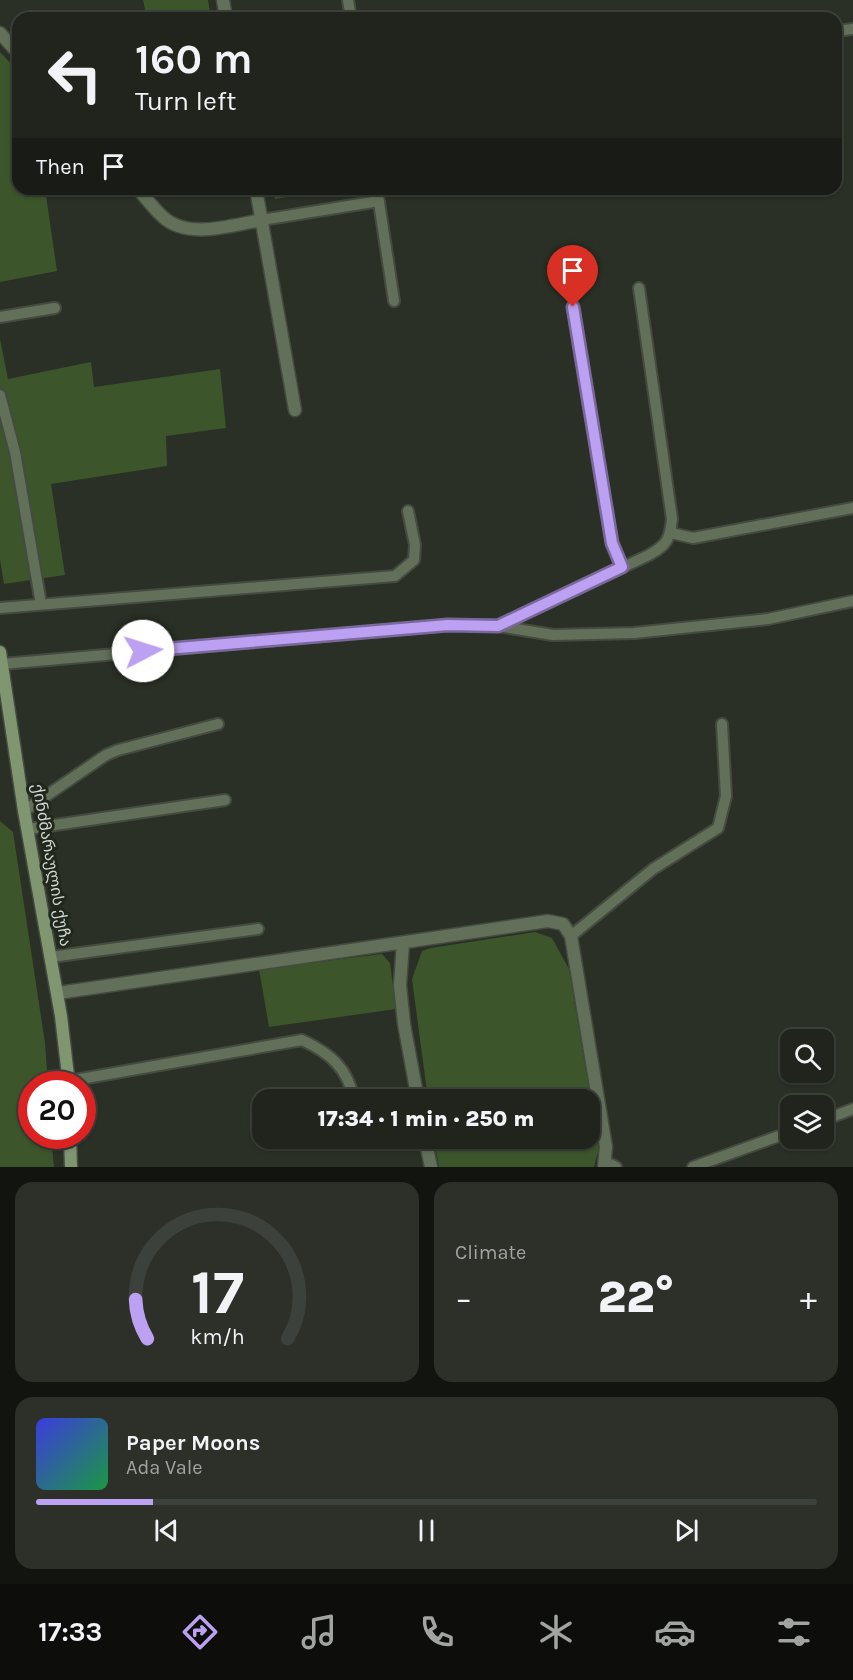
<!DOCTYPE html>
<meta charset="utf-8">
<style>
body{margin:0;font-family:Karla,"Noto Sans Georgian",sans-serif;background:#2d3029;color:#f1f3f6;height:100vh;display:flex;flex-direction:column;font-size:22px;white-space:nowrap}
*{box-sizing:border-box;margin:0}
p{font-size:20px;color:#a2a4a3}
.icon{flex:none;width:33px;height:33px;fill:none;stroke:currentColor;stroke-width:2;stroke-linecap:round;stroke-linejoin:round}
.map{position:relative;height:1167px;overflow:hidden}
.details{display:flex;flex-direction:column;gap:15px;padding:15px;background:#12140f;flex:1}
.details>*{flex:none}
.top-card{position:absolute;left:12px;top:12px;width:830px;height:183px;border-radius:18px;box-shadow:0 2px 4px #0004,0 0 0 2px #3d413b;background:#20241c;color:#f1f3f6;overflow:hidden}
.controls{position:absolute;left:780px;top:1029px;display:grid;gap:12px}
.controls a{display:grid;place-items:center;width:54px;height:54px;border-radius:12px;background:#20241c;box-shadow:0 2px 4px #0004,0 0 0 2px #3d413b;font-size:30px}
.speed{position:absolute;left:18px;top:1071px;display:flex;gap:12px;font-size:30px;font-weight:700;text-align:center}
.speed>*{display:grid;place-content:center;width:78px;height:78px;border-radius:50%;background:#20241c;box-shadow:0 2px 4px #0004,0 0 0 2px #3d413b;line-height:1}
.speed .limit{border:9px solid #d22;background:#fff;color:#111}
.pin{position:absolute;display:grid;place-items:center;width:51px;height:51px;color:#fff;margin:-62px -26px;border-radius:50% 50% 50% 0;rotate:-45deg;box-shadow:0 0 6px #0007}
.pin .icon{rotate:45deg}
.me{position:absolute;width:66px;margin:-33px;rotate:85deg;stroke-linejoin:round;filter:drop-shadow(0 0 4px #0008)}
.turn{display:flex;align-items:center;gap:21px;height:126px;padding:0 24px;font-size:27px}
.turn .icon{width:78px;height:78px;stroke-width:2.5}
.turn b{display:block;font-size:42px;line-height:51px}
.then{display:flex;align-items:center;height:57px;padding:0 24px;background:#0003;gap:12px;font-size:22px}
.big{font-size:45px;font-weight:800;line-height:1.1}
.details .widget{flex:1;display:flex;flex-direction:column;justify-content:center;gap:9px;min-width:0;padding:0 21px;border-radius:18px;background:#2d3029}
.details .dial{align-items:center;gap:0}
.dial svg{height:156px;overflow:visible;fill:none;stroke:#3d413b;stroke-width:7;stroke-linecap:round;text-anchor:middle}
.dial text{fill:#f1f3f6;stroke:none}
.song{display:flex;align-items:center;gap:18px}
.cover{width:72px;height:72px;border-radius:9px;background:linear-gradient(135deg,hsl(240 70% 55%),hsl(140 70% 35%))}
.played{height:6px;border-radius:3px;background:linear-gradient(90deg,#bca0f2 15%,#3d413b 15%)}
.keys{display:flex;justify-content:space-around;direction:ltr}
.heat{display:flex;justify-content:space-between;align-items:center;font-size:33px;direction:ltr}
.details .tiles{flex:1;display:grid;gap:15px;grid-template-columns:1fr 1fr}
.widget:last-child{grid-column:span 2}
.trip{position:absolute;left:252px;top:1089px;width:348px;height:60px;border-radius:18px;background:#20241c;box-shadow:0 2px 4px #0004,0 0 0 2px #3d413b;font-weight:800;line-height:60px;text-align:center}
.dock{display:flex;height:96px;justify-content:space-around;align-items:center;background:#0d0e0b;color:#a2a4a3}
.dock .icon{width:42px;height:42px}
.dock .current{color:#bca0f2}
.dock b{font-size:27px;color:#f1f3f6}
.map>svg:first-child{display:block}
</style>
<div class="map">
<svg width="853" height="1167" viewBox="0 0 853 1167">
<rect width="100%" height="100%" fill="#2a3025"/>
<path fill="#3c552b" d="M143 0H208L211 18H147Z
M0 52 18 71V189H45L57 271 0 282Z
M273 189H334L275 199Z
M0 339 8 379 91 362 94 387 220 369 226 428 166 436 167 466 51 484 65 575 4 584 0 559Z
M0 821 13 832 45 1043 48 1084H32V1136H51L54 1167H0Z
M535 932 552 938 569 969 599 1148 594 1167H439L434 1139 590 1138V1100L428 1099 412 979 422 951 431 948Z
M382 954 390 963 396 1009 269 1027 259 969Z"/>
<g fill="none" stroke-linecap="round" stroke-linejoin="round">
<g stroke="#454b40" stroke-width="14">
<path id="lane" d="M348 0 351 18
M836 31 853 29
M377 189 394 301
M262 220 379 201
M573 307 612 543 622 567
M0 317 55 308
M0 395 15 452 41 604
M671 533 693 538 853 508
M0 608 395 576 414 560 415 545 408 511
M498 626 649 555C667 545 670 539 672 519L639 288
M2 664 448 625H492L553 635 634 633 768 619 853 601
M24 811 106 755 118 750 218 724
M28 829 225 800
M571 936 653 869 718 828 726 796 722 724
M51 957 258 929
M69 1081 302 1040C330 1053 348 1068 354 1100
M824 1120 853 1109
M362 1138 363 1144
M606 1162 616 1167
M693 1167 790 1132"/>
</g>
<g stroke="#454b40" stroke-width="15">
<path id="street" d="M223 0 226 18
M0 33 18 53
M138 189C146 198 154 209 163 217 188 240 232 225 262 220
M256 189 295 410
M403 943 400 985 404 1024 418 1100
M58 993 548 921 563 924 571 936 606 1147 604 1167
M425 1138 431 1167"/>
</g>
<g stroke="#454b40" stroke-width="15">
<path id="secondary" d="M0 652 24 811 61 1016 69 1084
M70 1136 71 1167"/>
</g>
<use href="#lane" stroke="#627059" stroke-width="10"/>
<use href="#street" stroke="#627059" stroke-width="12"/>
<use href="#secondary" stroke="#7f9671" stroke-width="12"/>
</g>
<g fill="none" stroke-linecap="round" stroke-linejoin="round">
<g stroke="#7a689d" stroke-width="15">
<path id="route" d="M143 651 448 625 498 626 622 567 612 543 573 307"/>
</g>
<use href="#route" stroke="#bca0f2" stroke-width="10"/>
</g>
<g text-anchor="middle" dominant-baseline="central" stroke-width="6" stroke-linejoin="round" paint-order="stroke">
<g font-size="16" fill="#d1d6cf" stroke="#20271c">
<text transform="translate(52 865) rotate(80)">ქინძმარაულის ქუჩა</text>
</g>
</g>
</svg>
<div class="controls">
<a><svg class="icon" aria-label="search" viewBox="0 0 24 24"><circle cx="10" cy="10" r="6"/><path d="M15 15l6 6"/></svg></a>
<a><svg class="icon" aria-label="layers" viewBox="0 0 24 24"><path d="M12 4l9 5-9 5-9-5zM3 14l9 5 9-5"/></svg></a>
</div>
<div class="speed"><div class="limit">20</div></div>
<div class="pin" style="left:573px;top:307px;background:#d93025"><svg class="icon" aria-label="arrive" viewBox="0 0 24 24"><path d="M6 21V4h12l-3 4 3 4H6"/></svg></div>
<svg class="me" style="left:143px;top:651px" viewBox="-20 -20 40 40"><circle r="19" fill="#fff"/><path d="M0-13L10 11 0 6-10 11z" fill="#bca0f2"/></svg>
<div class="trip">17:34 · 1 min · 250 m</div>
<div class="top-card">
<div class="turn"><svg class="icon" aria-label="left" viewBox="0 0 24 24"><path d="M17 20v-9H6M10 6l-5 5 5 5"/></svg><div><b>160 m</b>Turn left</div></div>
<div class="then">Then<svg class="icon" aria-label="arrive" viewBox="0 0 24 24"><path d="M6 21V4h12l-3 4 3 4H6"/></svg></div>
</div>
</div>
<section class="details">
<div class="tiles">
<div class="widget dial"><svg viewBox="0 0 100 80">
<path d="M14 69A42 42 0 1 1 86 69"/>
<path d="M14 69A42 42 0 0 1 8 49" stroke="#bca0f2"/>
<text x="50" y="56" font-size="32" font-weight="700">17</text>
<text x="50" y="72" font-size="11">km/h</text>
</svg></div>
<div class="widget"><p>Climate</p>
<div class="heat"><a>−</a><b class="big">22°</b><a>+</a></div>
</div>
<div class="widget">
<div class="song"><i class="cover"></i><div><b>Paper Moons</b><p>Ada Vale</p></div></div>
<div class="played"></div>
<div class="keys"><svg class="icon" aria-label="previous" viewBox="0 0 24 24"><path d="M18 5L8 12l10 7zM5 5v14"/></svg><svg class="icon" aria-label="pause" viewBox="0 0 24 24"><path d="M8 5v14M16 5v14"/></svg><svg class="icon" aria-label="next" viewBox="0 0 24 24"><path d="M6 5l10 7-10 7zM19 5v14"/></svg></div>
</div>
</div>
</section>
<nav class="dock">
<b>17:33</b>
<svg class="icon current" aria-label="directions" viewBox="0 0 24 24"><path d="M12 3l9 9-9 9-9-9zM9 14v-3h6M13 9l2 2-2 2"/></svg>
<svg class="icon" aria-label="music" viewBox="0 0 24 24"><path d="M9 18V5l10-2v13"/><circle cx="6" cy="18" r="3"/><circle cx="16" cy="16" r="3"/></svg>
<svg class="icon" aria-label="phone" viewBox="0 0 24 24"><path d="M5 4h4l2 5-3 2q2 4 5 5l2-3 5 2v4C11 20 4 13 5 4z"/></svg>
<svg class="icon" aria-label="climate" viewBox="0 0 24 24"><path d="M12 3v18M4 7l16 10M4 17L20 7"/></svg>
<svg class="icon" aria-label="car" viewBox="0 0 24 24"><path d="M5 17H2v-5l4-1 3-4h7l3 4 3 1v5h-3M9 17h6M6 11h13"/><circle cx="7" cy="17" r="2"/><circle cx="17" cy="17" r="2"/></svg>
<svg class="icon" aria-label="filters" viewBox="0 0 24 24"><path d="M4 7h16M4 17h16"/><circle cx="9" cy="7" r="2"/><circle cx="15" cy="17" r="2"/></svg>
</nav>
